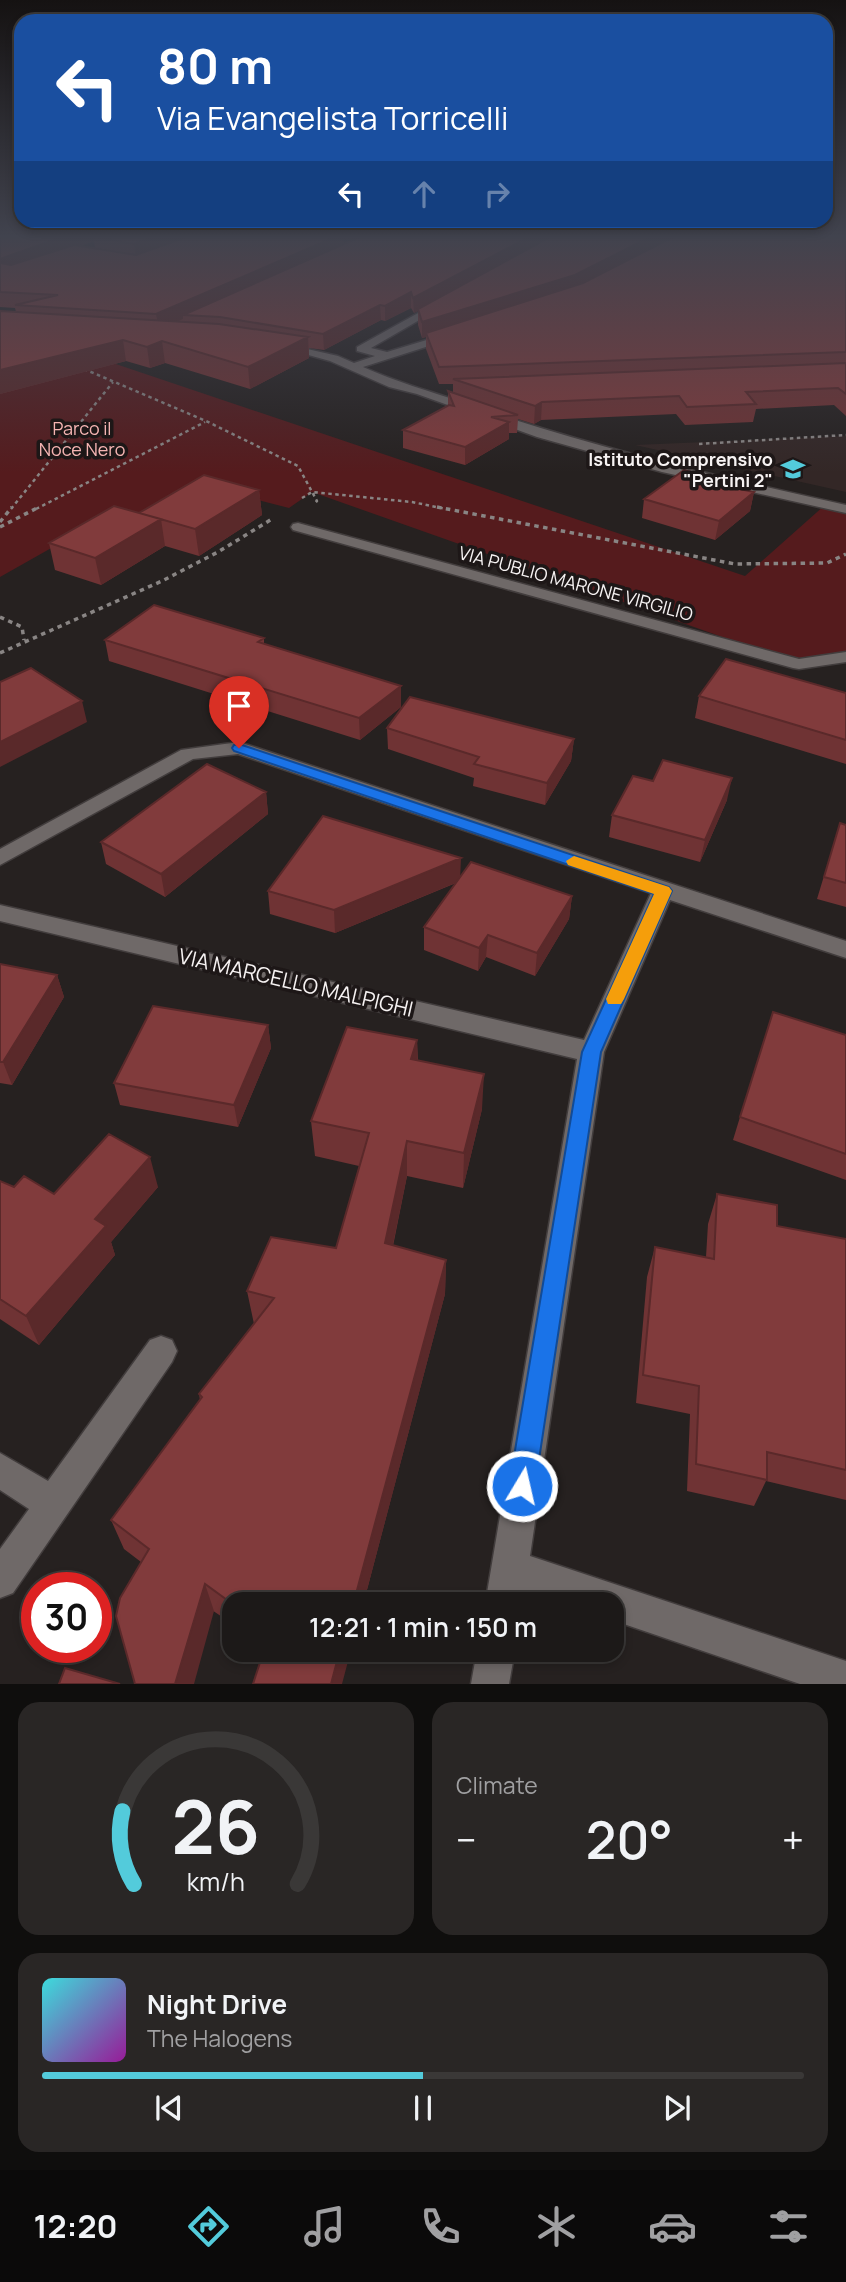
<!DOCTYPE html>
<meta charset="utf-8">
<style>
body{margin:0;font-family:Manrope,sans-serif;background:#292625;color:#f1f3f6;height:100vh;display:flex;flex-direction:column;font-size:26px;white-space:nowrap}
*{box-sizing:border-box;margin:0}
p{font-size:23px;color:#a0a0a2}
.icon{flex:none;width:38px;height:38px;fill:none;stroke:currentColor;stroke-width:2;stroke-linecap:round;stroke-linejoin:round}
.map{position:relative;height:1684px;overflow:hidden}
.panel{display:flex;flex-direction:column;gap:18px;padding:18px;background:#0f0e0d;flex:1}
.panel>*{flex:none}
.top-card{position:absolute;left:14px;top:14px;width:819px;height:214px;border-radius:21px;box-shadow:0 4px 10px #0003,0 0 0 2px #3a3837;background:#1a4fa0;color:#fff;overflow:hidden}
.speed{position:absolute;left:21px;top:1572px;display:flex;gap:14px;font-size:35px;font-weight:700;text-align:center}
.speed>*{display:grid;place-content:center;width:91px;height:91px;border-radius:50%;background:#1c1918;box-shadow:0 4px 10px #0003,0 0 0 2px #3a3837;line-height:1}
.speed .limit{border:10px solid #d22;background:#fff;color:#111}
.pin{position:absolute;display:grid;place-items:center;width:60px;height:60px;color:#fff;margin:-72px -30px;border-radius:50% 50% 50% 0;rotate:-45deg;box-shadow:0 0 7px #0007}
.pin .icon{rotate:45deg}
.me{position:absolute;width:77px;margin:-38px;rotate:9deg;stroke-linejoin:round;filter:drop-shadow(0 0 5px #0008)}
.turn{display:flex;align-items:center;gap:24px;height:147px;padding:0 28px;font-size:32px}
.turn .icon{width:91px;height:91px;stroke-width:2.5}
.turn b{display:block;font-size:49px;line-height:60px}
.lanes{display:flex;align-items:center;height:66px;padding:0 28px;background:#0003;justify-content:center;gap:35px;direction:ltr}
.lanes .off{opacity:.35}
.big{font-size:52px;font-weight:600;line-height:1.1}
.panel .widget{flex:1;display:flex;flex-direction:column;justify-content:center;gap:10px;min-width:0;padding:0 24px;border-radius:21px;background:#292625}
.panel .dial{align-items:center;gap:0}
.dial svg{height:182px;overflow:visible;fill:none;stroke:#3a3837;stroke-width:7;stroke-linecap:round;text-anchor:middle}
.dial text{fill:#f1f3f6;stroke:none}
.song{display:flex;align-items:center;gap:21px}
.cover{width:84px;height:84px;border-radius:10px;background:linear-gradient(135deg,hsl(180 70% 55%),hsl(300 70% 35%))}
.played{height:7px;border-radius:4px;background:linear-gradient(90deg,#53cbdb 50%,#3a3837 50%)}
.keys{display:flex;justify-content:space-around;direction:ltr}
.heat{display:flex;justify-content:space-between;align-items:center;font-size:38px;direction:ltr}
.panel .tiles{flex:1;display:grid;gap:18px;grid-template-columns:1fr 1fr}
.widget:last-child{grid-column:span 2}
.trip{position:absolute;left:222px;top:1592px;width:402px;height:70px;border-radius:21px;background:#1c1918;box-shadow:0 4px 10px #0003,0 0 0 2px #3a3837;font-weight:600;line-height:70px;text-align:center}
.menu{display:flex;height:112px;justify-content:space-around;align-items:center;background:#0b0a0a;color:#a0a0a2}
.menu .icon{width:49px;height:49px}
.menu .selected{color:#53cbdb}
.menu b{font-size:32px;color:#f1f3f6}
.map>svg:first-child{display:block}
</style>
<div class="map">
<svg width="846" height="1684" viewBox="0 0 846 1684">
<rect width="100%" height="100%" fill="#262120"/>
<path fill="#332726" d="M846 436V492L635 445Z"/>
<path fill="#551b1d" d="M0 325 745 576 825 505 846 509V657L799 664 312 492 289 508 216 489 155 523 115 512 0 577Z"/>
<g fill="none" stroke-linecap="round" stroke-linejoin="round">
<g stroke="#423d3d" stroke-width="3">
<path id="minor" d="M438 302 447 304 371 348 387 352 453 332 457 333V337L363 367C396 382 430 391 464 403 591 447 715 476 846 505V513L662 472 537 437 417 394 389 387 330 361 276 346 281 343 338 356 354 363 375 356 357 351V347Z
M298 523 799 659 846 652V662L799 669 793 668 293 530 291 527 293 524Z
M239 742 846 941V958L670 900 604 1052 530 1556 846 1661V1684H800L612 1620V1605H568L524 1590 521 1605H485L577 1059 0 921V905L584 1040 651 893 238 754 193 759 0 865V849L181 750Z
M161 1336 172 1340 177 1351 172 1362 13 1593 0 1598V1549L29 1509 0 1490V1453L48 1481 150 1340Z
M477 1650H515L509 1684H471Z"/>
</g>
<path stroke="#898584" stroke-width="2.5" stroke-dasharray="3.5 3.5" stroke-linecap="butt" d="M84 369 206 421 298 466 317 501 314 504
M699 444 846 435
M302 498 312 492 412 502 446 509
M11 509 113 382
M36 509 205 422"/>
<path stroke="#898584" stroke-width="3.5" stroke-dasharray="4.5 4.5" stroke-linecap="butt" d="M437 507 735 564 827 563 846 554
M0 522 12 507
M0 527 39 507
M0 617 22 627 24 640
M0 653 162 581 218 552 272 519"/>
<use href="#minor" fill="#6f6968" fill-rule="evenodd"/>
</g>
<path fill="#6f3334" fill-rule="evenodd" d="M0 237H846V416L834 405 756 409 753 422 685 425 676 414 541 420 534 424 518 419 517 433H509V439L465 465 403 448V430L448 406V391L453 393V384H439L426 349V337L422 338 418 325V311L414 313 411 308 385 321 381 320 324 350 309 348V358L250 389 165 363 150 368 126 361 0 394V311L16 312 15 308 0 307ZM343 239 354 240 344 245ZM94 241 95 248 80 246Z
M720 485 754 492 750 511 715 540 642 518 644 499Z
M259 490 262 515 199 556 165 546 101 585 55 570 49 543 139 513Z
M264 638V644L401 707 360 740 109 661 105 640Z
M846 693V764L695 718 699 696Z
M387 728 574 739 571 761 545 805 473 786 474 778 388 749Z
M266 792 268 814 165 897 106 864 101 842Z
M727 800 700 862 609 837 612 815Z
M840 823 846 825V907L817 899Z
M460 877 572 896 569 919 535 976 486 957 478 971 424 950V927L456 883 335 933 270 914 268 891Z
M0 964 57 975 64 997 12 1085 0 1083Z
M268 1025 271 1048 238 1127 120 1105 114 1083Z
M846 1035V1180L733 1140 740 1117Z
M417 1040 418 1061 482 1109 463 1188 407 1176 393 1246 446 1260 445 1294 363 1605H234V1625L141 1562 124 1549 111 1520 200 1400 199 1394 254 1324 247 1291 336 1248 359 1166 315 1156 311 1121Z
M0 1181 14 1187 54 1194 158 1187 111 1242 115 1255 39 1345 0 1319Z
M717 1194 777 1226 846 1239V1500L766 1481 754 1506 687 1491 690 1414 636 1403 647 1277 655 1247 706 1257 708 1224Z"/>
<path fill="#5a292a" d="M62 237H94V241L3 274 0 259Z
M154 237H197L136 258 134 244Z
M335 237H343L344 248 183 315V319L159 329 156 314Z
M529 237H554L414 313 413 298Z
M650 237H676L574 290 426 333V337L422 338V322Z
M411 292V308L385 321V306Z
M380 305 381 320 324 350 323 334Z
M308 337 309 358 250 389 248 367Z
M123 340 126 361 0 394V370Z
M162 341 165 363 150 368 147 347Z
M542 402 541 420 534 424 535 406Z
M509 422V439L465 465V447Z
M259 490 262 515 199 556 195 529Z
M754 492 750 511 715 540 719 521Z
M161 519 165 546 101 585 95 558Z
M401 686V707L360 740 359 718Z
M82 701 87 722 0 767V742Z
M574 739 571 761 545 805 547 783Z
M732 778 727 800 700 862 705 840Z
M266 792 268 814 165 897 161 874Z
M461 858 460 881 335 933 334 910Z
M572 896 569 919 535 976 537 953Z
M488 935 486 957 478 971 479 948Z
M57 975 64 997 12 1085 3 1062Z
M268 1025 271 1048 238 1127 234 1105Z
M417 1040 418 1076 411 1059Z
M484 1074 482 1109 463 1188 464 1153Z
M407 1141V1176L386 1278 385 1243Z
M150 1157 158 1187 111 1242 115 1255 39 1345 26 1316 95 1219Z
M446 1260 445 1294 363 1605H353Z
M205 1584 214 1611 194 1684H175Z
M340 1650H351L342 1684H331Z"/>
<path fill="#813b3c" stroke="#5a292a" stroke-width="2" d="M0 237H62L0 259Z
M95 237H154L134 244Z
M186 237H335L156 314 15 305 58 295 0 292V261L1 263 11 265 74 245 136 255Z
M360 237H529L413 298 411 292 385 306 380 305 323 334 220 317 183 315Z
M550 237H650L575 275 422 322 418 309Z
M673 237H846V352L439 367 426 333 583 283Z
M0 311 219 324 308 337 248 367 162 341 147 347 123 340 0 370Z
M846 363V394L838 388 746 392 756 404 687 407 679 396 542 402 535 406 453 379Z
M448 391 518 415 491 417 509 422 465 447 403 430 449 405 454 406Z
M684 470 720 480V485L754 492 719 521 644 499Z
M204 475 259 490 195 529 139 513Z
M114 506 161 519 95 558 49 543Z
M154 605 264 638 258 642 401 686 359 718 105 640Z
M726 659 846 693V740L699 696Z
M31 668 82 701 0 742V682Z
M410 697 574 739 547 783 474 764 479 757 387 728Z
M663 760 732 778 705 840 612 815 633 776 653 781Z
M207 764 266 792 161 874 101 842Z
M323 816 461 858 334 910 268 891Z
M840 823 846 825V883L824 877Z
M471 862 572 896 537 953 488 935 479 948 424 927Z
M0 964 57 975 3 1062H0Z
M153 1006 268 1025 234 1105 114 1083Z
M773 1012 846 1035V1154L740 1117Z
M347 1027 417 1040 411 1059 484 1074 464 1153 407 1141 385 1243 446 1260 353 1605H234L205 1584 175 1684H135L116 1616 120 1598 149 1549 111 1520 202 1397 199 1394 274 1298 247 1291 271 1237 336 1248 369 1133 311 1121Z
M109 1134 150 1157 95 1219 106 1226 26 1316 0 1299V1181L14 1187 24 1176 54 1194Z
M717 1194 777 1205V1226L846 1239V1470L767 1452V1480L696 1464 699 1386 643 1375 655 1247 714 1259Z
M264 1650H340L331 1684H253Z
M65 1668 120 1684H59Z"/>
<linearGradient id="sky" x2="0" y2="1"><stop stop-color="#151212"/><stop offset="0.5" stop-color="#41434e"/><stop offset="1" stop-color="#41434e" stop-opacity="0"/></linearGradient>
<rect width="846" height="473" fill="url(#sky)"/>
<path fill="#1a73e8" stroke="#114b97" stroke-width="2" d="M239 744 669 887 672 891 601 1052 535 1486 532 1495 522 1499 513 1495 509 1486 582 1052 654 894 234 751 232 748 234 745Z"/>
<path fill="#f59e0b" d="M574 856 669 887 672 891 624 999 621 1004H608L606 999 654 894 568 865 566 861Z"/>
<defs>
<g id="school-bare" transform="scale(1.89)"><path d="M0-5L7-2L0 1L-7-2ZM-4 1L0 2.5L4 1V4Q0 6-4 4Z" fill="#53cbdb" stroke="#1d1717" stroke-width="2.5" paint-order="stroke"/></g>
</defs>
<g fill-rule="evenodd">
<use href="#school-bare" x="793" y="469"/>
</g>
<g text-anchor="middle" dominant-baseline="central" stroke-width="7" stroke-linejoin="round" paint-order="stroke">
<g font-size="18" fill="#f5b4b2" stroke="#1d1717">
<text x="82" y="428">Parco il<tspan x="82" dy="21">Noce Nero</tspan></text>
</g>
<g font-size="18" font-weight="bold" fill="#f7f3f3" stroke="#1d1717" text-anchor="end">
<text x="773" y="459">Istituto Comprensivo<tspan x="773" dy="21">"Pertini 2"</tspan></text>
</g>
<g font-size="18" fill="#f7f3f3" stroke="#1d1717">
<text transform="translate(576 583) rotate(15)">VIA PUBLIO MARONE VIRGILIO</text>
</g>
<g font-size="21" fill="#f7f3f3" stroke="#1d1717">
<text transform="translate(296 982) rotate(13)">VIA MARCELLO MALPIGHI</text>
</g>
</g>
</svg>
<div class="speed"><div class="limit">30</div></div>
<div class="pin" style="left:239px;top:748px;background:#d93025"><svg class="icon" aria-label="arrive" viewBox="0 0 24 24"><path d="M6 21V4h12l-3 4 3 4H6"/></svg></div>
<svg class="me" style="left:522px;top:1486px" viewBox="-20 -20 40 40"><circle r="17" fill="#1a73e8" stroke="#fff" stroke-width="3"/><path d="M0-11L8 9 0 5-8 9z" fill="#fff"/></svg>
<div class="trip">12:21 · 1 min · 150 m</div>
<div class="top-card">
<div class="turn"><svg class="icon" aria-label="left" viewBox="0 0 24 24"><path d="M17 20v-9H6M10 6l-5 5 5 5"/></svg><div><b>80 m</b>Via Evangelista Torricelli</div></div>
<div class="lanes"><svg class="icon" aria-label="left" viewBox="0 0 24 24"><path d="M17 20v-9H6M10 6l-5 5 5 5"/></svg><svg class="icon off" aria-label="ahead" viewBox="0 0 24 24"><path d="M12 20V5M6 11l6-6 6 6"/></svg><svg class="icon off" aria-label="right" viewBox="0 0 24 24"><path d="M7 20v-9h11M14 6l5 5-5 5"/></svg></div>
</div>
</div>
<section class="panel">
<div class="tiles">
<div class="widget dial"><svg viewBox="0 0 100 80">
<path d="M14 69A42 42 0 1 1 86 69"/>
<path d="M14 69A42 42 0 0 1 9 37" stroke="#53cbdb"/>
<text x="50" y="56" font-size="32" font-weight="700">26</text>
<text x="50" y="72" font-size="11">km/h</text>
</svg></div>
<div class="widget"><p>Climate</p>
<div class="heat"><a>−</a><b class="big">20°</b><a>+</a></div>
</div>
<div class="widget">
<div class="song"><i class="cover"></i><div><b>Night Drive</b><p>The Halogens</p></div></div>
<div class="played"></div>
<div class="keys"><svg class="icon" aria-label="previous" viewBox="0 0 24 24"><path d="M18 5L8 12l10 7zM5 5v14"/></svg><svg class="icon" aria-label="pause" viewBox="0 0 24 24"><path d="M8 5v14M16 5v14"/></svg><svg class="icon" aria-label="next" viewBox="0 0 24 24"><path d="M6 5l10 7-10 7zM19 5v14"/></svg></div>
</div>
</div>
</section>
<nav class="menu">
<b>12:20</b>
<svg class="icon selected" aria-label="directions" viewBox="0 0 24 24"><path d="M12 3l9 9-9 9-9-9zM9 14v-3h6M13 9l2 2-2 2"/></svg>
<svg class="icon" aria-label="music" viewBox="0 0 24 24"><path d="M9 18V5l10-2v13"/><circle cx="6" cy="18" r="3"/><circle cx="16" cy="16" r="3"/></svg>
<svg class="icon" aria-label="phone" viewBox="0 0 24 24"><path d="M5 4h4l2 5-3 2q2 4 5 5l2-3 5 2v4C11 20 4 13 5 4z"/></svg>
<svg class="icon" aria-label="climate" viewBox="0 0 24 24"><path d="M12 3v18M4 7l16 10M4 17L20 7"/></svg>
<svg class="icon" aria-label="car" viewBox="0 0 24 24"><path d="M5 17H2v-5l4-1 3-4h7l3 4 3 1v5h-3M9 17h6M6 11h13"/><circle cx="7" cy="17" r="2"/><circle cx="17" cy="17" r="2"/></svg>
<svg class="icon" aria-label="filters" viewBox="0 0 24 24"><path d="M4 7h16M4 17h16"/><circle cx="9" cy="7" r="2"/><circle cx="15" cy="17" r="2"/></svg>
</nav>
